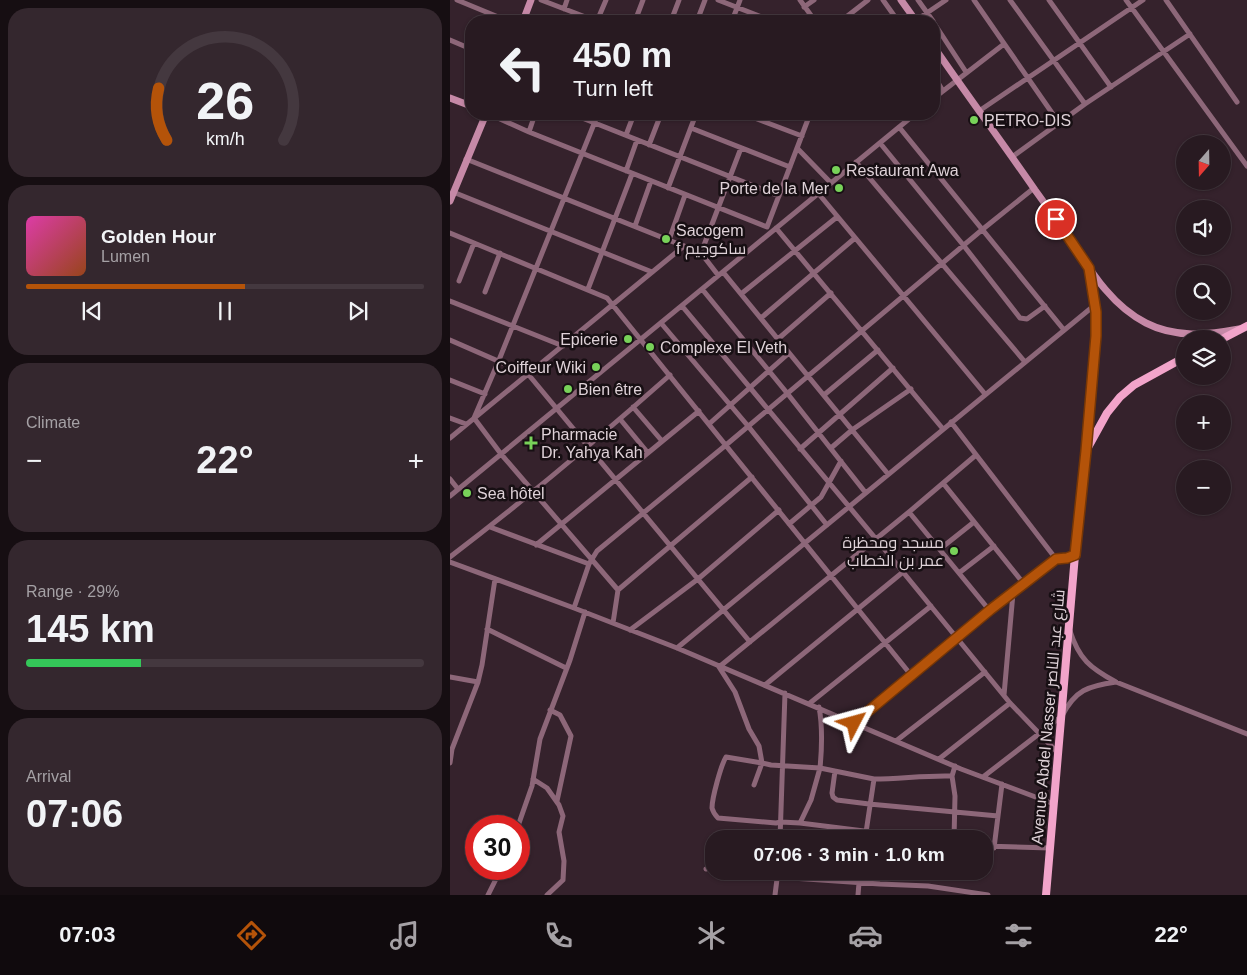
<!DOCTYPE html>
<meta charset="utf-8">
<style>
body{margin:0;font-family:Arial,Cairo,sans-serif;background:#34272e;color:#f1f3f6;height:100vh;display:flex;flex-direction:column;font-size:19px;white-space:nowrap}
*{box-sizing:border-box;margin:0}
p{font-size:16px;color:#a5a1a5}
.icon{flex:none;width:28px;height:28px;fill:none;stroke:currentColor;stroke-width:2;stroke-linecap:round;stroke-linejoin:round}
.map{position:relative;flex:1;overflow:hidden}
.details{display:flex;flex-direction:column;gap:8px;padding:8px;background:#160e12;width:450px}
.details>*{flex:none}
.banner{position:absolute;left:15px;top:15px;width:475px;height:105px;border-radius:20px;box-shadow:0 1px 4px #0004,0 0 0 1px #44383f;background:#281a21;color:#f1f3f6;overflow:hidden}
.needle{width:32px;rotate:200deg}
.fabs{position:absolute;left:726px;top:135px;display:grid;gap:10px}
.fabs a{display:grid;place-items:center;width:55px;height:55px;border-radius:50%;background:#281a21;box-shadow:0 1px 4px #0004,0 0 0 1px #44383f;font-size:25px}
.speed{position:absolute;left:15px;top:815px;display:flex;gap:10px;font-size:25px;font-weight:700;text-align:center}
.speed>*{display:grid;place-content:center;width:65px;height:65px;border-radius:50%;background:#281a21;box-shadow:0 1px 4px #0004,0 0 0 1px #44383f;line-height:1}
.speed .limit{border:8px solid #d22;background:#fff;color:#111}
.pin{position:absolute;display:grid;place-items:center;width:42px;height:42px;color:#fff;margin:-21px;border:2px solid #fff;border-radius:50%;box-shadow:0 1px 5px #0007}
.me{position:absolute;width:55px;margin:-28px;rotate:51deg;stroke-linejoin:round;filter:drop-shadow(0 0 4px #0008)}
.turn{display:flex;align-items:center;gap:18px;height:105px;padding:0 25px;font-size:22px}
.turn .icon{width:65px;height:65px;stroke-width:2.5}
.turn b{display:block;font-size:35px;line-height:42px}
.big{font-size:38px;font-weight:700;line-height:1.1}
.details .card{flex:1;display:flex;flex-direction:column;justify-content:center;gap:8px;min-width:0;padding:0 18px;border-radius:20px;background:#34272e}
.details .dial{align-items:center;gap:0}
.dial svg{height:130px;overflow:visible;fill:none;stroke:#44383f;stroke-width:7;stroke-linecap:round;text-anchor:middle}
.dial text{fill:#f1f3f6;stroke:none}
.song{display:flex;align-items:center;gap:15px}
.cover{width:60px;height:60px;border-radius:8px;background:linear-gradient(135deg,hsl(320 70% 55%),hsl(20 70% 35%))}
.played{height:5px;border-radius:2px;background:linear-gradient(90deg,#b45309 55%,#44383f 55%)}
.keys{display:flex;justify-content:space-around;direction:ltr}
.heat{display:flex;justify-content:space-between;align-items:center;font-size:28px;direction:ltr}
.charge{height:8px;border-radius:4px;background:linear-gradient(90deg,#34c759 29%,#44383f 0)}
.trip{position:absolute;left:255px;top:830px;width:288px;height:50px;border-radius:20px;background:#281a21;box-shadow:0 1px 4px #0004,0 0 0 1px #44383f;font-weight:700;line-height:50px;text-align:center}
.dock{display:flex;height:80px;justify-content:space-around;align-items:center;background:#100a0d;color:#a5a1a5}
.dock .icon{width:35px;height:35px}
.dock .selected{color:#b45309}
.dock b{font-size:22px;color:#f1f3f6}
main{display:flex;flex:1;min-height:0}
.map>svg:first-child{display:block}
</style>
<main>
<section class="details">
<div class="card dial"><svg viewBox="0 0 100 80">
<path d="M14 69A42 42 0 1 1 86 69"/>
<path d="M14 69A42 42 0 0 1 9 37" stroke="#b45309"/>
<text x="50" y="56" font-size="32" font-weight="700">26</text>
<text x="50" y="72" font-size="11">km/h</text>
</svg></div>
<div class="card">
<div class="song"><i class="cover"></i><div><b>Golden Hour</b><p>Lumen</p></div></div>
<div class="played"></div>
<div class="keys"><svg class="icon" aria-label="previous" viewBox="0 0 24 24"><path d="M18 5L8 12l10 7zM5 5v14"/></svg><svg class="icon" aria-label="pause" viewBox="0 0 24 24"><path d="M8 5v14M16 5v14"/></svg><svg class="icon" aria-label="next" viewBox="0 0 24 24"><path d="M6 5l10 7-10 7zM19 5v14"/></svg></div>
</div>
<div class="card"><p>Climate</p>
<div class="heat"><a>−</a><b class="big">22°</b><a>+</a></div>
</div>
<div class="card"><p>Range · 29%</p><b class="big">145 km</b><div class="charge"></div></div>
<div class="card"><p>Arrival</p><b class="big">07:06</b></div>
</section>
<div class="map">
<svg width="797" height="895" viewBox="0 0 797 895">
<rect width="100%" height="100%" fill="#35222c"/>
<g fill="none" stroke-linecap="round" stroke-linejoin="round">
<path stroke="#8d6779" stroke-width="5" d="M7 0 58 21
M91 0 146 21
M268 0 322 21
M350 0 365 21
M433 0 448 21
M468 0 483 21
M524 0 609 123
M560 0 635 104
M599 0 661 87
M676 0 797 166
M716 0 787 102
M354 7 364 0
M114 9 117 0
M147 21 156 0
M185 21 193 0
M221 21 229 0
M247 21 255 0
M282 21 290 0
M391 21 418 0
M465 21 496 0
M484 23 516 72
M0 40 21 49
M484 76 493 91
M484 98 554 44
M529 111 693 0
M39 114 79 132 317 227 360 114
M122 114 329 196
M148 114 49 360 24 418 51 454 168 590
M294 114 352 136
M449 127 614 330
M241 128 340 167
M79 132 85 114
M176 135 184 114
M430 143 514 246 570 318 577 319 595 306
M199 145 211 114
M347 148 381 183
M562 157 635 104 740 34
M16 159 251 253 268 275
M406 162 575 362
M176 171 187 140
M218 188 246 114
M3 192 202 272
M368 193 535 394
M185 226 201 181
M326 228 493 429
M0 233 157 298 461 675
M219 240 235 195
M251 253 291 148
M273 272 438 474
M9 281 24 243
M138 289 182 174
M252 289 337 393 415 492
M35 292 50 253
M291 294 387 217
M0 301 113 346
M232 306 426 539 560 703 608 753
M311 318 405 238
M211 323 298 426 377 525
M328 339 381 293
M0 340 78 374 300 642
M0 380 35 394
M374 395 428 350
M183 407 212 441
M0 418 16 424
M170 419 198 453
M501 422 606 559
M259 424 339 353
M0 438 234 246
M381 448 402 430 461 389
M350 449 443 368
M0 479 8 489
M493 483 574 584
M0 496 465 114
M459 512 540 611
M339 524 371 497 391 461
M40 527 139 564
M86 545 249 411
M490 549 524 522
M0 557C76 499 149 438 220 375
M0 562 124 608 227 648 511 769 604 804
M509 573 544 546
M124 608 139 564 147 551 276 445 533 229 584 188
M163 623 168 590 302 477
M37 629 116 668
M180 630 248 579 329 510
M620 631C629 659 640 668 666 682L797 734
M227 648 646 304
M269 667 459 512 526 455
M269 667 285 692 299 729 309 746 312 763 321 765 370 768 361 800 350 823
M0 677 28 682
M315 685 453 572
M554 695 563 593
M360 703 481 606
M369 707C373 728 372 747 370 768L424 779 415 839
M100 710 110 715 121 736 107 801
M404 723 540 611 606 559 617 558 625 555
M446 741 535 672
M489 759 560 703
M0 763 2 749 28 682 32 665 45 579
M385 771 382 793 383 797 387 800 419 804 548 816
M502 776 505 796 504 839
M533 777 612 716C625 690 638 686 666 682
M83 779 97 788 109 805 113 816 109 832 114 861 113 880 97 895
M424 779C450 779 476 775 502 776L505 766
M304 785 312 763 276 757C271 765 262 798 262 808 263 812 265 815 268 818L326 823 331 822 350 823 478 839
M68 826 82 786 90 739 120 660 135 612
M330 839 335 693
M534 846 600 848
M544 848 552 784
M256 869 264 867
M327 877 430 884 478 886 538 895
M38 895 51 869
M325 895 328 871
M408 895 410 871"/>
<path stroke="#c689a7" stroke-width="7" d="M451 0 466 21
M73 21 81 0
M484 47C517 95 552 142 585 190 596 205 607 221 618 236 639 268 660 305 696 323 725 338 757 335 789 329
M0 98 21 106
M0 201 36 114
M636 449 646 324V304L639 271"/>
<path stroke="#f2a4ca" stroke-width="8" d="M772 339 797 326
M596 895 625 555 636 451 657 413 670 397 684 385 735 357"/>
</g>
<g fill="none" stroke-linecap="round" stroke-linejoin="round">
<g stroke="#753606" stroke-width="12">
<path id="route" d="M404 723 540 610 606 559 617 558 625 555 636 451 646 336V312L639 268 606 219"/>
</g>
<use href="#route" stroke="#b45309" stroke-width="9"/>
</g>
<g fill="#78d259" stroke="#170f13" stroke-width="2">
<circle cx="524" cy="120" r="5"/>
<circle cx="386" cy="170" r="5"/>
<circle cx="389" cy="188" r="5"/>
<circle cx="216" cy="239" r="5"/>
<circle cx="178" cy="339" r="5"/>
<circle cx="200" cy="347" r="5"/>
<circle cx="146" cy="367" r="5"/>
<circle cx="118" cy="389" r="5"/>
<path d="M78.5 435.5h5v5h5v5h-5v5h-5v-5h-5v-5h5z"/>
<circle cx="17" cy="493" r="5"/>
<circle cx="504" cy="551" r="5"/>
</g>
<g text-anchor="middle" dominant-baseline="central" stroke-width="5" stroke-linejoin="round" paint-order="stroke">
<g font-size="16" fill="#dfd2d8" stroke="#170f13" text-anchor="start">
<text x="534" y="120">PETRO-DIS</text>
<text x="396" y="170">Restaurant Awa</text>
<text x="379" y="188" text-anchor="end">Porte de la Mer</text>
<text x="226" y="230">Sacogem<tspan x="226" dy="18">f ساكوجيم</tspan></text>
<text x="168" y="339" text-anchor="end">Epicerie</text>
<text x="210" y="347">Complexe El Veth</text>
<text x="136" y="367" text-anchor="end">Coiffeur Wiki</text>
<text x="128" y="389">Bien être</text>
<text x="91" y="434">Pharmacie<tspan x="91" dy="18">Dr. Yahya Kah</tspan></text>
<text x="27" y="493">Sea hôtel</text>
<text x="494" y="542" text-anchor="end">مسجد ومحظرة<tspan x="494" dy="18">عمر بن الخطاب</tspan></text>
</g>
<g font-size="16" fill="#dfd2d8" stroke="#170f13">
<text transform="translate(598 717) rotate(-85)">Avenue Abdel Nasser شارع عبد الناصر</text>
</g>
</g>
</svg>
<div class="fabs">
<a><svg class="needle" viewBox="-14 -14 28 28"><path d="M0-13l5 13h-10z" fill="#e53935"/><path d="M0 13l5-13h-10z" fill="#a5a1a5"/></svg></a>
<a><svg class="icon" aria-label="sound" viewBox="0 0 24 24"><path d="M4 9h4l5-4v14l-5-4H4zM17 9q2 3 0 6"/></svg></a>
<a><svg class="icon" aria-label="search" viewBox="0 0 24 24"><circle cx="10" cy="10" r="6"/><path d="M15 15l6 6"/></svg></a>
<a><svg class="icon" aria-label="layers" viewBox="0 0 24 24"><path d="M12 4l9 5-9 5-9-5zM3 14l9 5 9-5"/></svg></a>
<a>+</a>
<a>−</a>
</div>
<div class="speed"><div class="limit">30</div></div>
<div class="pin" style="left:606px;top:219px;background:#d93025"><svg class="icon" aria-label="arrive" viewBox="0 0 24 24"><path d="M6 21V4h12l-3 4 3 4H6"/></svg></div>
<svg class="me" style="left:404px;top:723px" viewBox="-20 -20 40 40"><path d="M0-17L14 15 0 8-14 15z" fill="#b45309" stroke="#fff" stroke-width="4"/></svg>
<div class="trip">07:06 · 3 min · 1.0 km</div>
<div class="banner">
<div class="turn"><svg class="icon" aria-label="left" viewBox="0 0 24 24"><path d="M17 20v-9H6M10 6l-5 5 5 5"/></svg><div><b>450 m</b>Turn left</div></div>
</div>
</div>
</main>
<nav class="dock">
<b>07:03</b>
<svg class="icon selected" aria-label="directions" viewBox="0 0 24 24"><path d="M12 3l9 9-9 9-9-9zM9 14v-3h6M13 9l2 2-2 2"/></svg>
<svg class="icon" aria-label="music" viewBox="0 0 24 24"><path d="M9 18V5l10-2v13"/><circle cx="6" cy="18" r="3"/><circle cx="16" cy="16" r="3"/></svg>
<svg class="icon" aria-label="phone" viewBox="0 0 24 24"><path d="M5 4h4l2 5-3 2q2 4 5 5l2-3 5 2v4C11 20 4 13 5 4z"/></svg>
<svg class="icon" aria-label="climate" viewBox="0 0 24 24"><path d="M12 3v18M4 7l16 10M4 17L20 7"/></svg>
<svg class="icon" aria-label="car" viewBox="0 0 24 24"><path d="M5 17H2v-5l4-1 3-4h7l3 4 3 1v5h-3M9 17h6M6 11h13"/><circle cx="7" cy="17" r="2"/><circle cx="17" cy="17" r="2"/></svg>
<svg class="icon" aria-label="filters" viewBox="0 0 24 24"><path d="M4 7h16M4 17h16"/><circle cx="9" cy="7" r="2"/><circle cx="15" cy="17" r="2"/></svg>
<b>22°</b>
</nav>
